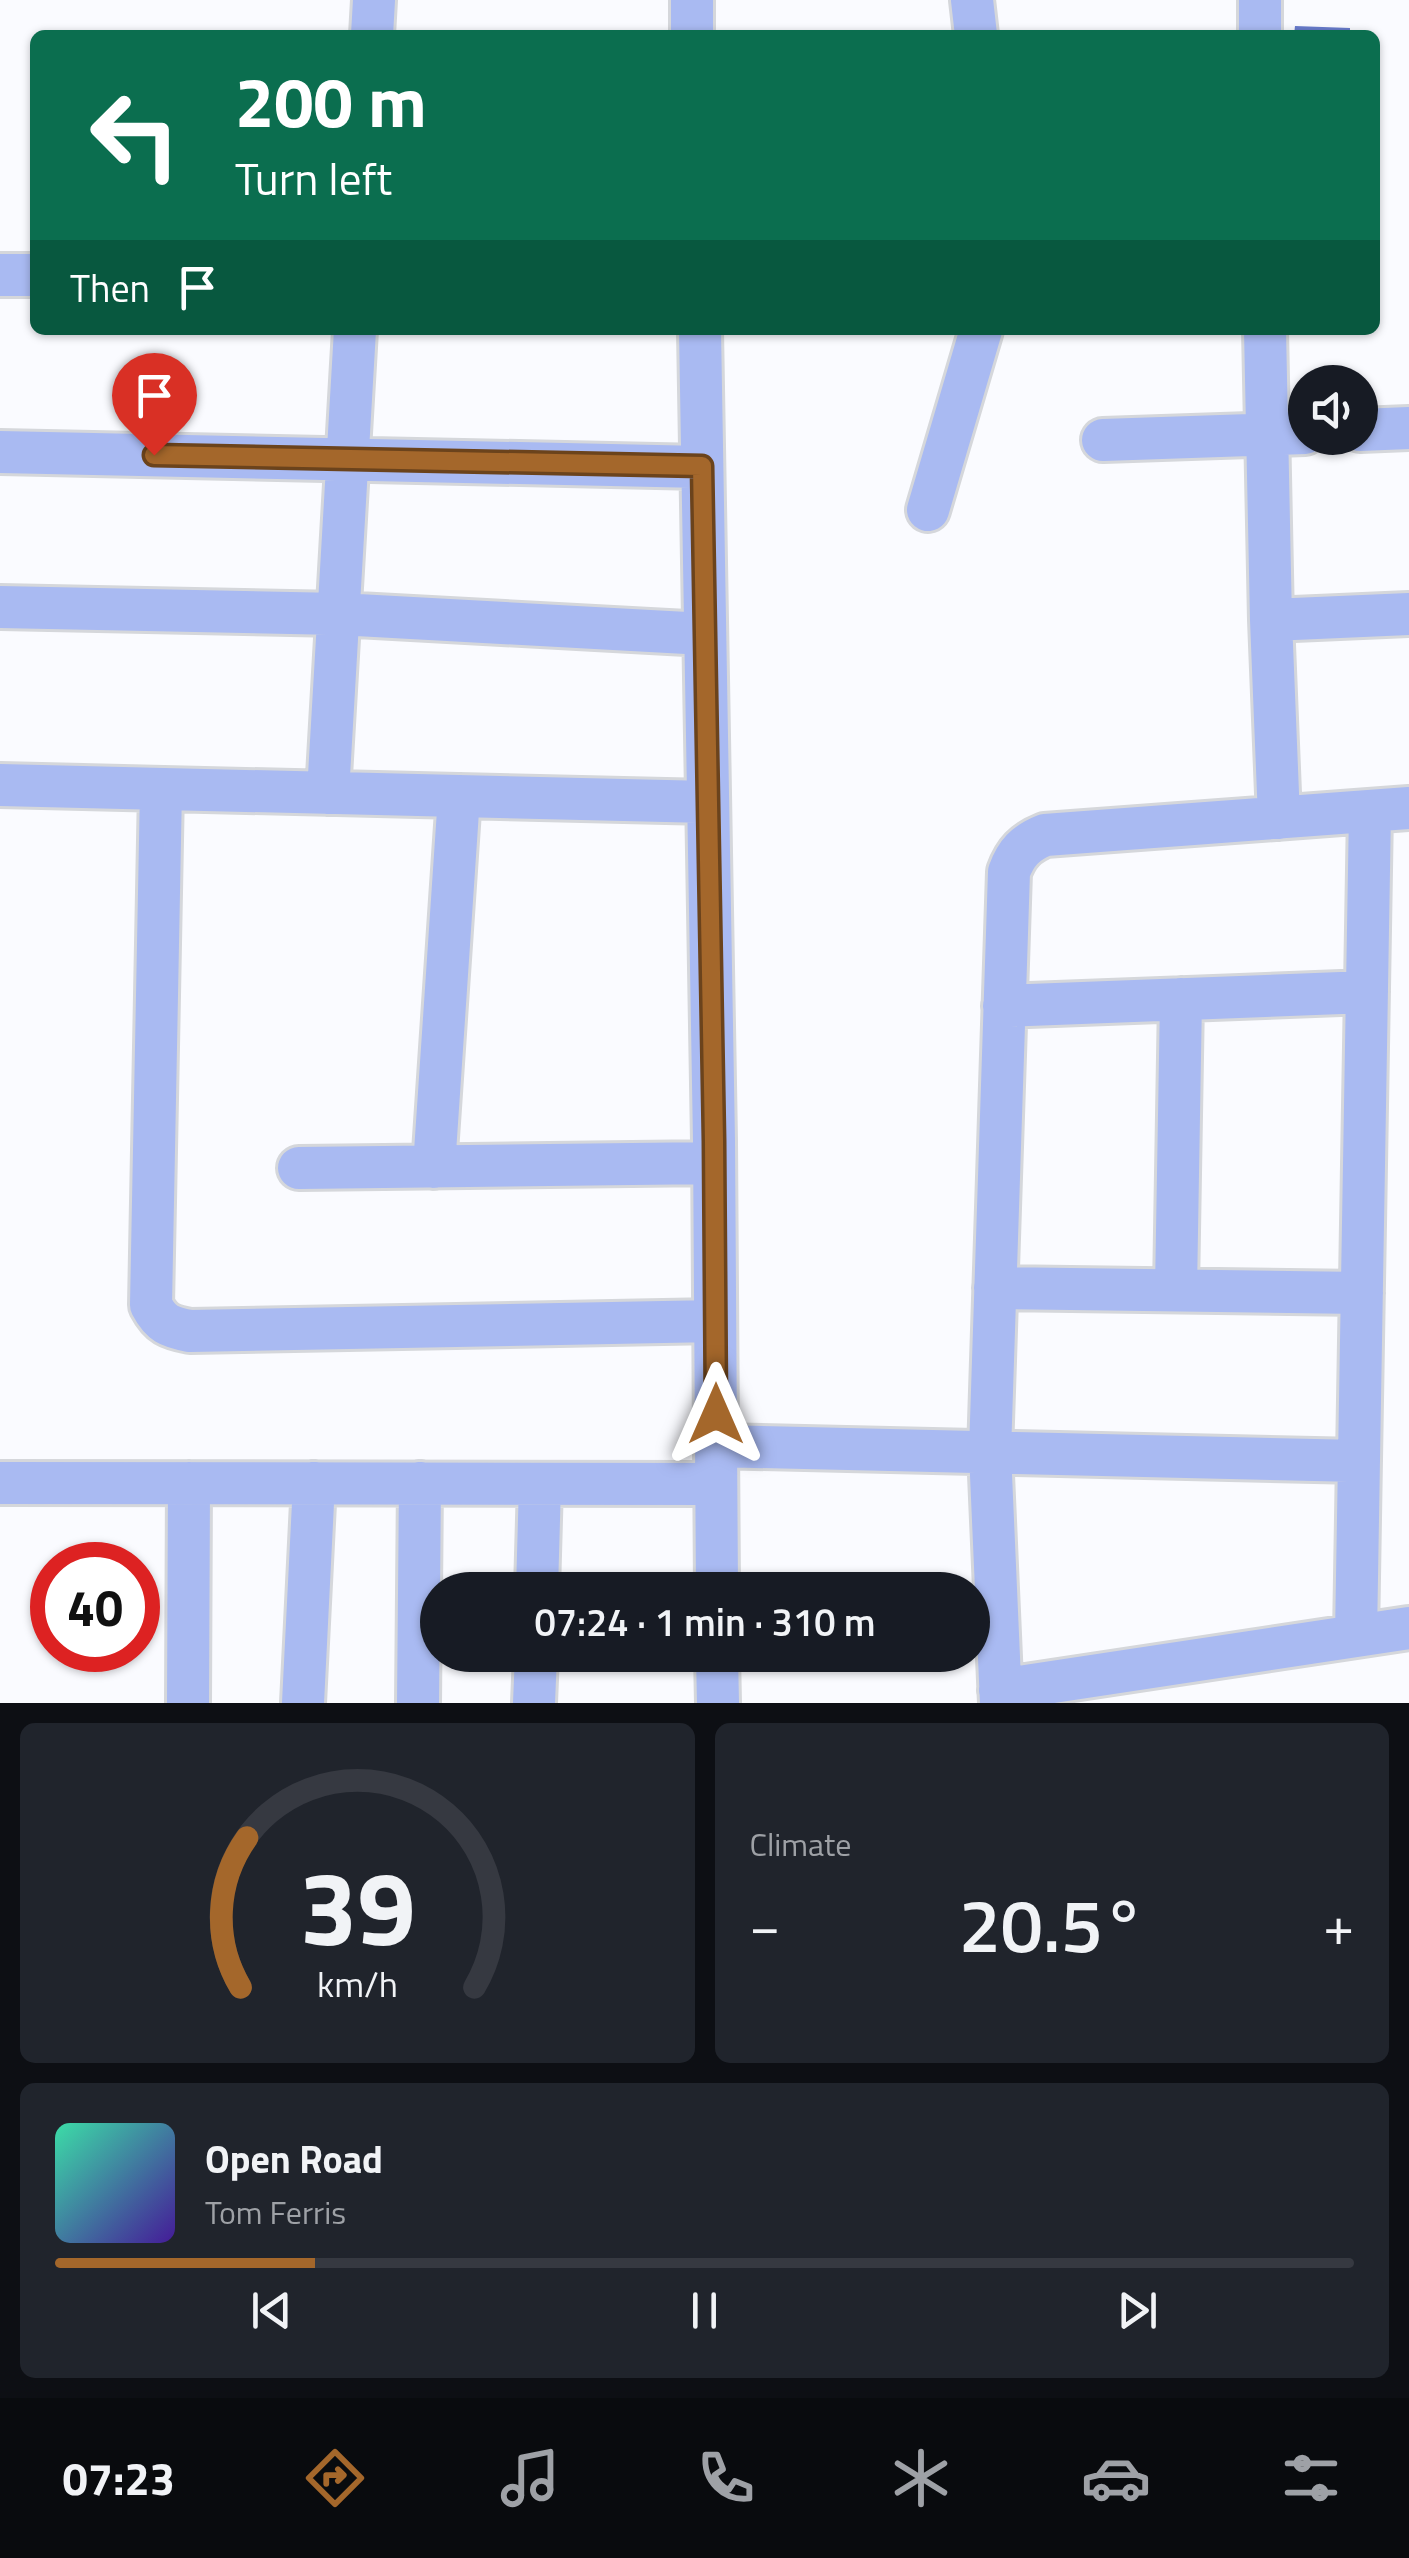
<!DOCTYPE html>
<meta charset="utf-8">
<style>
body{margin:0;font-family:"Titillium Web",sans-serif;background:#20242c;color:#f1f3f6;height:100vh;display:flex;flex-direction:column;font-size:38px;white-space:nowrap}
*{box-sizing:border-box;margin:0}
p{font-size:32px;color:#9ea1a6}
.icon{flex:none;width:55px;height:55px;fill:none;stroke:currentColor;stroke-width:2;stroke-linecap:round;stroke-linejoin:round}
.map{position:relative;height:1703px;overflow:hidden}
.side{display:flex;flex-direction:column;gap:20px;padding:20px;background:#0d0f14;flex:1}
.side>*{flex:none}
.banner{position:absolute;left:30px;top:30px;width:1350px;height:305px;border-radius:15px;box-shadow:0 2px 8px #0004;background:#0b6e4f;color:#fff;overflow:hidden}
.fabs{position:absolute;left:1288px;top:365px;display:grid;gap:20px}
.fabs a{display:grid;place-items:center;width:90px;height:90px;border-radius:50%;background:#171b24;box-shadow:0 2px 8px #0004;font-size:50px}
.speed{position:absolute;left:30px;top:1542px;display:flex;gap:20px;font-size:50px;font-weight:700;text-align:center}
.speed>*{display:grid;place-content:center;width:130px;height:130px;border-radius:50%;background:#171b24;box-shadow:0 2px 8px #0004;line-height:1}
.speed .limit{border:15px solid #d22;background:#fff;color:#111}
.pin{position:absolute;display:grid;place-items:center;width:85px;height:85px;color:#fff;margin:-102px -42px;border-radius:50% 50% 50% 0;rotate:-45deg;box-shadow:0 0 10px #0007}
.pin .icon{rotate:45deg}
.me{position:absolute;width:110px;margin:-55px;rotate:0deg;stroke-linejoin:round;filter:drop-shadow(0 0 8px #0008)}
.turn{display:flex;align-items:center;gap:35px;height:210px;padding:0 40px;font-size:45px}
.turn .icon{width:130px;height:130px;stroke-width:2.5}
.turn b{display:block;font-size:70px;line-height:85px}
.then{display:flex;align-items:center;height:95px;padding:0 40px;background:#0003;gap:20px;font-size:38px}
.big{font-size:75px;font-weight:600;line-height:1.1}
.side .widget{flex:1;display:flex;flex-direction:column;justify-content:center;gap:15px;min-width:0;padding:0 35px;border-radius:15px;background:#20242c}
.side .dial{align-items:center;gap:0}
.dial svg{height:260px;overflow:visible;fill:none;stroke:#363941;stroke-width:7;stroke-linecap:round;text-anchor:middle}
.dial text{fill:#f1f3f6;stroke:none}
.song{display:flex;align-items:center;gap:30px}
.cover{width:120px;height:120px;border-radius:15px;background:linear-gradient(135deg,hsl(160 70% 55%),hsl(260 70% 35%))}
.played{height:10px;border-radius:5px;background:linear-gradient(90deg,#a4672b 20%,#363941 20%)}
.keys{display:flex;justify-content:space-around;direction:ltr}
.heat{display:flex;justify-content:space-between;align-items:center;font-size:55px;direction:ltr}
.side .tiles{flex:1;display:grid;gap:20px;grid-template-columns:1fr 1fr}
.widget:last-child{grid-column:span 2}
.trip{position:absolute;left:420px;top:1572px;width:570px;height:100px;border-radius:50px;background:#171b24;box-shadow:0 2px 8px #0004;font-weight:600;line-height:100px;text-align:center}
.tabs{display:flex;height:160px;justify-content:space-around;align-items:center;background:#090b0e;color:#9ea1a6}
.tabs .icon{width:70px;height:70px}
.tabs .selected{color:#a4672b}
.tabs b{font-size:45px;color:#f1f3f6}
.map>svg:first-child{display:block}
</style>
<div class="map">
<svg width="1409" height="1703" viewBox="0 0 1409 1703">
<rect width="100%" height="100%" fill="#fafbff"/>
<path fill="#687ccd" d="M1295 26 1350 28V35H1294Z"/>
<g fill="none" stroke-linecap="round" stroke-linejoin="round">
<g stroke="#d5d7db" stroke-width="48">
<path id="minor" d="M692 0V35
M972 0 976 35
M1260 0V35
M372 35 374 0
M0 275H35
M700 330 714 1141 717 1590
M1265 330 1271 620 1279 818
M1360 430 1409 428
M1103 440 1305 433
M0 452 702 467
M928 510 981 330
M0 607 339 614 705 634
M1271 620 1409 614
M0 785 708 802
M161 789 151 1305C161 1324 169 1327 190 1331L715 1321
M328 793 355 330
M1004 1006 1367 992
M434 1167 459 796
M299 1168 714 1163
M995 1288 1362 1293
M1176 1290 1181 999
M716 1446 1359 1461
M0 1483 716 1484
M537 1590 540 1484
M1356 1636 1370 811
M717 1655 718 1703
M1000 1690 1409 1628
M188 1703 189 1483
M303 1703 314 1483
M418 1703 420 1483
M534 1703 536 1655
M1001 1703 990 1452 1009 872C1016 853 1025 843 1045 835L1409 808"/>
</g>
<use href="#minor" stroke="#a9baf2" stroke-width="42"/>
</g>
<g fill="none" stroke-linecap="round" stroke-linejoin="round">
<g stroke="#6b431c" stroke-width="25">
<path id="route" d="M154 455 702 466 714 1141 716 1414"/>
</g>
<use href="#route" stroke="#a4672b" stroke-width="18"/>
</g>
</svg>
<div class="fabs">
<a><svg class="icon" aria-label="sound" viewBox="0 0 24 24"><path d="M4 9h4l5-4v14l-5-4H4zM17 9q2 3 0 6"/></svg></a>
</div>
<div class="speed"><div class="limit">40</div></div>
<div class="pin" style="left:154px;top:455px;background:#d93025"><svg class="icon" aria-label="arrive" viewBox="0 0 24 24"><path d="M6 21V4h12l-3 4 3 4H6"/></svg></div>
<svg class="me" style="left:716px;top:1414px" viewBox="-20 -20 40 40"><path d="M0-17L14 15 0 8-14 15z" fill="#a4672b" stroke="#fff" stroke-width="4"/></svg>
<div class="trip">07:24 · 1 min · 310 m</div>
<div class="banner">
<div class="turn"><svg class="icon" aria-label="left" viewBox="0 0 24 24"><path d="M17 20v-9H6M10 6l-5 5 5 5"/></svg><div><b>200 m</b>Turn left</div></div>
<div class="then">Then<svg class="icon" aria-label="arrive" viewBox="0 0 24 24"><path d="M6 21V4h12l-3 4 3 4H6"/></svg></div>
</div>
</div>
<section class="side">
<div class="tiles">
<div class="widget dial"><svg viewBox="0 0 100 80">
<path d="M14 69A42 42 0 1 1 86 69"/>
<path d="M14 69A42 42 0 0 1 16 23" stroke="#a4672b"/>
<text x="50" y="56" font-size="32" font-weight="700">39</text>
<text x="50" y="72" font-size="11">km/h</text>
</svg></div>
<div class="widget"><p>Climate</p>
<div class="heat"><a>−</a><b class="big">20.5°</b><a>+</a></div>
</div>
<div class="widget">
<div class="song"><i class="cover"></i><div><b>Open Road</b><p>Tom Ferris</p></div></div>
<div class="played"></div>
<div class="keys"><svg class="icon" aria-label="previous" viewBox="0 0 24 24"><path d="M18 5L8 12l10 7zM5 5v14"/></svg><svg class="icon" aria-label="pause" viewBox="0 0 24 24"><path d="M8 5v14M16 5v14"/></svg><svg class="icon" aria-label="next" viewBox="0 0 24 24"><path d="M6 5l10 7-10 7zM19 5v14"/></svg></div>
</div>
</div>
</section>
<nav class="tabs">
<b>07:23</b>
<svg class="icon selected" aria-label="directions" viewBox="0 0 24 24"><path d="M12 3l9 9-9 9-9-9zM9 14v-3h6M13 9l2 2-2 2"/></svg>
<svg class="icon" aria-label="music" viewBox="0 0 24 24"><path d="M9 18V5l10-2v13"/><circle cx="6" cy="18" r="3"/><circle cx="16" cy="16" r="3"/></svg>
<svg class="icon" aria-label="phone" viewBox="0 0 24 24"><path d="M5 4h4l2 5-3 2q2 4 5 5l2-3 5 2v4C11 20 4 13 5 4z"/></svg>
<svg class="icon" aria-label="climate" viewBox="0 0 24 24"><path d="M12 3v18M4 7l16 10M4 17L20 7"/></svg>
<svg class="icon" aria-label="car" viewBox="0 0 24 24"><path d="M5 17H2v-5l4-1 3-4h7l3 4 3 1v5h-3M9 17h6M6 11h13"/><circle cx="7" cy="17" r="2"/><circle cx="17" cy="17" r="2"/></svg>
<svg class="icon" aria-label="filters" viewBox="0 0 24 24"><path d="M4 7h16M4 17h16"/><circle cx="9" cy="7" r="2"/><circle cx="15" cy="17" r="2"/></svg>
</nav>
